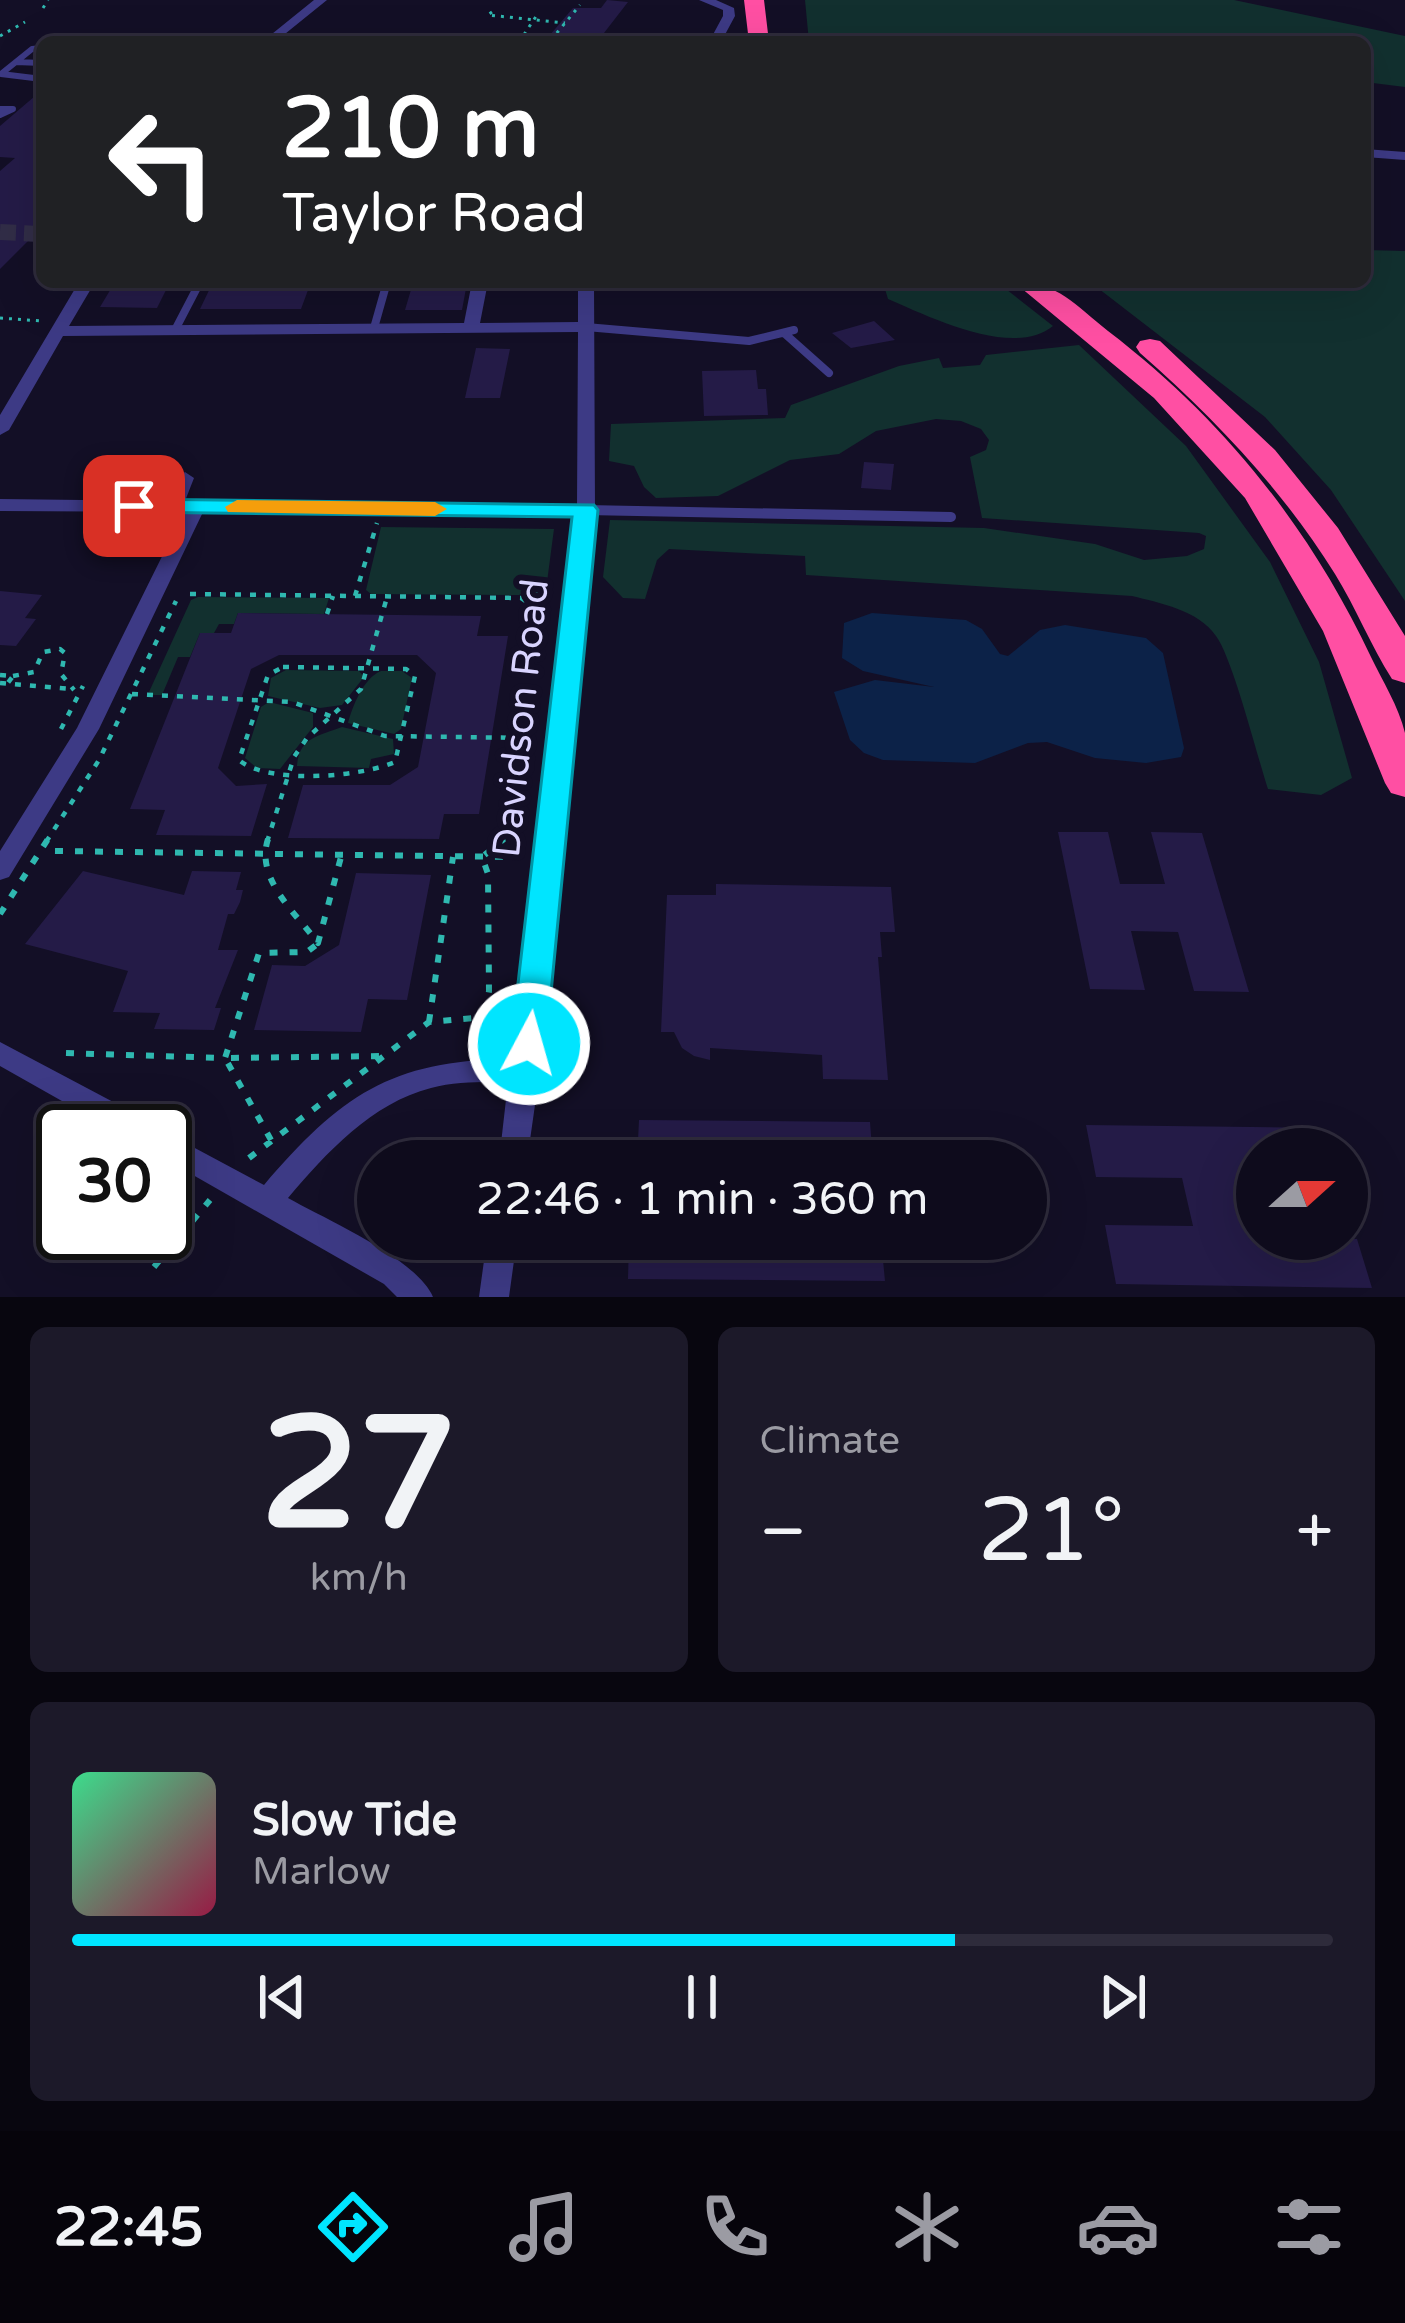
<!DOCTYPE html>
<meta charset="utf-8">
<style>
body{margin:0;font-family:"Varela Round",sans-serif;background:#1c1929;color:#f1f3f6;height:100vh;display:flex;flex-direction:column;font-size:45px;white-space:nowrap}
*{box-sizing:border-box;margin:0}
p{font-size:39px;color:#9b9ba3}
.icon{flex:none;width:66px;height:66px;fill:none;stroke:currentColor;stroke-width:2;stroke-linecap:round;stroke-linejoin:round}
.map{position:relative;height:1297px;overflow:hidden}
.sheet{display:flex;flex-direction:column;gap:30px;padding:30px;background:#08060f;flex:1}
.sheet>*{flex:none}
.banner{position:absolute;left:36px;top:36px;width:1335px;height:252px;border-radius:18px;box-shadow:0 12px 48px #0002,0 0 0 3px #2e2b3b;background:#202124;color:#fff;overflow:hidden}
.needle{width:78px;rotate:69deg}
.buttons{position:absolute;left:1236px;top:1128px;display:grid;gap:24px}
.buttons a{display:grid;place-items:center;width:132px;height:132px;border-radius:50%;background:#0e0b1c;box-shadow:0 12px 48px #0002,0 0 0 3px #2e2b3b;font-size:60px}
.speed{position:absolute;left:36px;top:1104px;display:flex;gap:24px;font-size:60px;font-weight:700;text-align:center}
.speed>*{display:grid;place-content:center;width:156px;height:156px;border-radius:50%;background:#0e0b1c;box-shadow:0 12px 48px #0002,0 0 0 3px #2e2b3b;line-height:1}
.speed .limit{border:6px solid #111;border-radius:18px;background:#fff;color:#111}
.pin{position:absolute;display:grid;place-items:center;width:102px;height:102px;color:#fff;margin:-51px;border-radius:24px;box-shadow:0 6px 18px #0006}
.me{position:absolute;width:132px;margin:-66px;rotate:6deg;stroke-linejoin:round;filter:drop-shadow(0 0 9px #0008)}
.turn{display:flex;align-items:center;gap:42px;height:252px;padding:0 48px;font-size:54px}
.turn .icon{width:156px;height:156px;stroke-width:2.5}
.turn b{display:block;font-size:84px;line-height:102px}
.big{font-size:90px;font-weight:600;line-height:1.1}
.sheet .tile{flex:1;display:flex;flex-direction:column;justify-content:center;gap:18px;min-width:0;padding:0 42px;border-radius:18px;background:#1c1929}
.sheet .dial{align-items:center;gap:0}
.dial b{font-size:156px;line-height:1}
.song{display:flex;align-items:center;gap:36px}
.cover{width:144px;height:144px;border-radius:18px;background:linear-gradient(135deg,hsl(150 70% 55%),hsl(340 70% 35%))}
.played{height:12px;border-radius:6px;background:linear-gradient(90deg,#00e5ff 70%,#2e2b3b 70%)}
.keys{display:flex;justify-content:space-around;direction:ltr}
.heat{display:flex;justify-content:space-between;align-items:center;font-size:66px;direction:ltr}
.sheet .tiles{flex:1;display:grid;gap:30px;grid-template-columns:1fr 1fr}
.tile:last-child{grid-column:span 2}
.trip{position:absolute;left:357px;top:1140px;width:690px;height:120px;border-radius:60px;background:#0e0b1c;box-shadow:0 12px 48px #0002,0 0 0 3px #2e2b3b;font-weight:600;line-height:120px;text-align:center}
.tab-bar{display:flex;height:192px;justify-content:space-around;align-items:center;background:#06040b;color:#9b9ba3}
.tab-bar .icon{width:84px;height:84px}
.tab-bar .active{color:#00e5ff}
.tab-bar b{font-size:54px;color:#f1f3f6}
.map>svg:first-child{display:block}
</style>
<div class="map">
<svg width="1405" height="1297" viewBox="0 0 1405 1297">
<rect width="100%" height="100%" fill="#130f26"/>
<path fill="#12302f" d="M805 0H1234L1405 36V87L1365 82V42H809Z
M1365 250 1405 251V601L1331 490 1265 417 1090 282H1365Z
M871 282H997L1053 326C1013 359 928 316 888 299L885 289Z
M1079 345 1186 446 1270 562 1319 662 1352 778 1321 795 1268 789C1257 756 1233 659 1216 636 1198 610 1160 603 1132 596L806 575 805 556 669 549 657 560 645 599 623 598 603 577 610 520 984 528 1095 544 1144 560 1187 556 1204 549 1206 536 1199 533 982 518 970 457 986 450 989 440 981 429 961 421 936 419 876 431 839 454 790 460 718 496 656 498 644 487 634 466 609 461 611 424 785 418 791 405 899 366 939 358 943 368 980 365 986 355Z
M381 527 554 529 547 582 519 595 371 594 366 590Z
M198 597 329 598 324 614 238 613 234 624H219L214 633H200L190 657H178L162 695H153L149 692 191 600Z
M286 670 359 671 364 677 342 705 320 708 268 696 271 678Z
M381 671H402L412 678 401 729 394 734 348 723C352 708 363 678 381 671Z
M269 702 313 713V727L280 769 257 768 245 758 261 707Z
M342 727 393 739 394 754 371 759 369 768 297 766C299 737 319 736 342 727Z"/>
<path fill="#0c2248" d="M872 613 966 620 982 629 1000 654 1008 656 1040 630 1065 625 1146 638 1163 653 1184 748 1181 757 1146 763 1095 758 1047 742 1028 743 975 763 883 760 864 753 850 740 834 692 875 680 934 687 863 671 842 658 844 623Z"/>
<path fill="#241b47" d="M607 0 628 2 597 42H544L573 8H601Z
M42 90V227L0 269V171L15 158 0 157V126Z
M115 282H170L157 308 100 307Z
M213 282H311L301 309H200Z
M413 283H467L462 310H405Z
M874 321 895 340 851 348 832 333Z
M476 348 510 349 500 398H465Z
M756 370 758 389H766L768 415 704 416 702 371Z
M864 462 894 464 891 490 861 488Z
M0 591 42 595 25 618 36 619 16 646 0 645Z
M238 613 481 616 477 636H508L479 814H444L439 839 288 838 303 785H390L418 767 436 673 417 655H279L251 669 218 768 236 786 267 784 251 836 156 835 165 810 130 809 200 633H231Z
M1058 832H1108L1120 884H1165L1151 832 1202 833 1249 992 1194 991 1178 932 1131 931 1145 990 1090 989Z
M83 871 184 895 192 871 241 872 236 890H243L240 902 234 914H228L218 950H238L215 1008H221L214 1030 154 1029 160 1013 113 1012 128 971 25 944Z
M356 873 431 875 407 1000 368 999 361 1032 254 1030 272 965 305 966 339 945Z
M716 884 891 887 895 932H880L882 957H878L888 1080 823 1079 822 1055 710 1048V1060L694 1056 682 1048 674 1032H661L667 895H716Z
M639 1120 870 1122 873 1161H637Z
M1086 1125 1321 1128 1328 1149H1257V1239H1357L1372 1288 1116 1284 1105 1225 1193 1226 1182 1178 1096 1177Z
M629 1239H881L885 1281 628 1279Z"/>
<g fill="none" stroke-linecap="round" stroke-linejoin="round">
<path stroke="#312d47" stroke-width="16" stroke-dasharray="16 8" stroke-linecap="butt" d="M0 232 42 234"/>
<path stroke="#2fb8b0" stroke-width="3" stroke-dasharray="3 6" stroke-linecap="butt" d="M43 8 48 0
M492 12 488 15 565 23
M0 36 25 22
M300 36 314 42
M551 40 580 5
M519 42 537 15
M0 318 42 321"/>
<path stroke="#2fb8b0" stroke-width="4.5" stroke-dasharray="6 9" stroke-linecap="butt" d="M190 594 521 598 552 583
M355 596 377 523
M521 598 547 616
M327 614 333 596
M283 667 406 669 415 676 395 762C361 777 268 785 239 760L268 675Z
M0 675 13 676 7 684
M13 676 34 672 43 652 60 649 65 653 61 674 74 690
M0 683 72 689
M132 694 292 702 385 736 530 738
M61 729 83 686
M46 842 99 760 176 601
M267 842 294 757 307 738 361 689 387 597
M500 842 516 829"/>
<path stroke="#2fb8b0" stroke-width="6" stroke-dasharray="8 12" stroke-linecap="butt" d="M268 839C255 879 295 912 318 943L341 857
M55 851 514 857
M0 914 48 839
M429 1022 453 857
M481 1052 489 991 488 874 482 857 504 839
M66 1053 225 1058 259 953 307 952 316 945
M271 1140 225 1058 384 1056
M249 1158 429 1022 486 1017
M414 1255 429 1239
M154 1267 210 1200"/>
<path stroke="#3d3a85" stroke-width="6" d="M42 48 32 49 1 74 42 79
M16 62 42 63
M0 109H13L0 115"/>
<path stroke="#3d3a85" stroke-width="8" d="M586 327 749 341 794 330
M374 328 387 282
M175 330 200 282
M784 333 829 373"/>
<path stroke="#3d3a85" stroke-width="10" d="M586 510 951 517"/>
<path fill="#3d3a85" fill-rule="evenodd" d="M314 0H327L275 42H262Z
M699 0H716L734 8 735 16 721 42H709L723 16V10Z
M1365 149 1405 152V160L1365 157Z
M79 282H95L69 326 464 323 472 282H488L480 323 578 322V282H594L595 510 537 1065 540 1070 527 1161H499L508 1082C483 1082 456 1081 431 1088 372 1103 326 1153 288 1198 327 1220 417 1259 433 1297H397L384 1284 165 1159V1132L264 1185C340 1096 391 1060 511 1059L576 516 203 512 99 729 9 877 0 880V851L77 728 184 512 0 511V499L166 501 176 478 185 472 194 478 185 501 577 504 578 332 63 336 9 430 0 435V415Z
M0 1042 151 1122 155 1131H115L0 1066Z
M487 1239H517L509 1297H479Z"/>
<path fill="#ff4fa3" fill-rule="evenodd" d="M744 0H764L769 42H749Z
M1014 282C1058 282 1074 304 1108 331 1223 419 1309 526 1371 657 1382 680 1399 707 1405 733 1405 752 1405 777 1405 797L1391 793 1385 783 1323 631 1245 498 1154 398Z
M1150 339 1160 341 1275 450 1338 528 1405 636V683L1392 679C1371 646 1356 608 1335 574 1282 489 1215 419 1140 353L1136 347 1140 341Z"/>
</g>
<path fill="#00e5ff" stroke="#0095a6" stroke-width="3" d="M134 499 594 505 598 510 546 1044 541 1054 529 1058 516 1054 511 1044 572 517 125 512V501Z"/>
<path fill="#f59e0b" d="M237 500 435 502 447 509 435 516 228 512 225 507Z"/>
<g text-anchor="middle" dominant-baseline="central" stroke-width="12" stroke-linejoin="round" paint-order="stroke">
<g font-size="39" fill="#d9d4ff" stroke="#130f26">
<text transform="translate(521 718) rotate(-84)">Davidson Road</text>
</g>
</g>
</svg>
<div class="buttons">
<a><svg class="needle" viewBox="-14 -14 28 28"><path d="M0-13l5 13h-10z" fill="#e53935"/><path d="M0 13l5-13h-10z" fill="#9b9ba3"/></svg></a>
</div>
<div class="speed"><div class="limit">30</div></div>
<div class="pin" style="left:134px;top:506px;background:#d93025"><svg class="icon" aria-label="arrive" viewBox="0 0 24 24"><path d="M6 21V4h12l-3 4 3 4H6"/></svg></div>
<svg class="me" style="left:529px;top:1044px" viewBox="-20 -20 40 40"><circle r="17" fill="#00e5ff" stroke="#fff" stroke-width="3"/><path d="M0-11L8 9 0 5-8 9z" fill="#fff"/></svg>
<div class="trip">22:46 · 1 min · 360 m</div>
<div class="banner">
<div class="turn"><svg class="icon" aria-label="left" viewBox="0 0 24 24"><path d="M17 20v-9H6M10 6l-5 5 5 5"/></svg><div><b>210 m</b>Taylor Road</div></div>
</div>
</div>
<section class="sheet">
<div class="tiles">
<div class="tile dial"><b>27</b><p>km/h</p></div>
<div class="tile"><p>Climate</p>
<div class="heat"><a>−</a><b class="big">21°</b><a>+</a></div>
</div>
<div class="tile">
<div class="song"><i class="cover"></i><div><b>Slow Tide</b><p>Marlow</p></div></div>
<div class="played"></div>
<div class="keys"><svg class="icon" aria-label="previous" viewBox="0 0 24 24"><path d="M18 5L8 12l10 7zM5 5v14"/></svg><svg class="icon" aria-label="pause" viewBox="0 0 24 24"><path d="M8 5v14M16 5v14"/></svg><svg class="icon" aria-label="next" viewBox="0 0 24 24"><path d="M6 5l10 7-10 7zM19 5v14"/></svg></div>
</div>
</div>
</section>
<nav class="tab-bar">
<b>22:45</b>
<svg class="icon active" aria-label="directions" viewBox="0 0 24 24"><path d="M12 3l9 9-9 9-9-9zM9 14v-3h6M13 9l2 2-2 2"/></svg>
<svg class="icon" aria-label="music" viewBox="0 0 24 24"><path d="M9 18V5l10-2v13"/><circle cx="6" cy="18" r="3"/><circle cx="16" cy="16" r="3"/></svg>
<svg class="icon" aria-label="phone" viewBox="0 0 24 24"><path d="M5 4h4l2 5-3 2q2 4 5 5l2-3 5 2v4C11 20 4 13 5 4z"/></svg>
<svg class="icon" aria-label="climate" viewBox="0 0 24 24"><path d="M12 3v18M4 7l16 10M4 17L20 7"/></svg>
<svg class="icon" aria-label="car" viewBox="0 0 24 24"><path d="M5 17H2v-5l4-1 3-4h7l3 4 3 1v5h-3M9 17h6M6 11h13"/><circle cx="7" cy="17" r="2"/><circle cx="17" cy="17" r="2"/></svg>
<svg class="icon" aria-label="filters" viewBox="0 0 24 24"><path d="M4 7h16M4 17h16"/><circle cx="9" cy="7" r="2"/><circle cx="15" cy="17" r="2"/></svg>
</nav>
